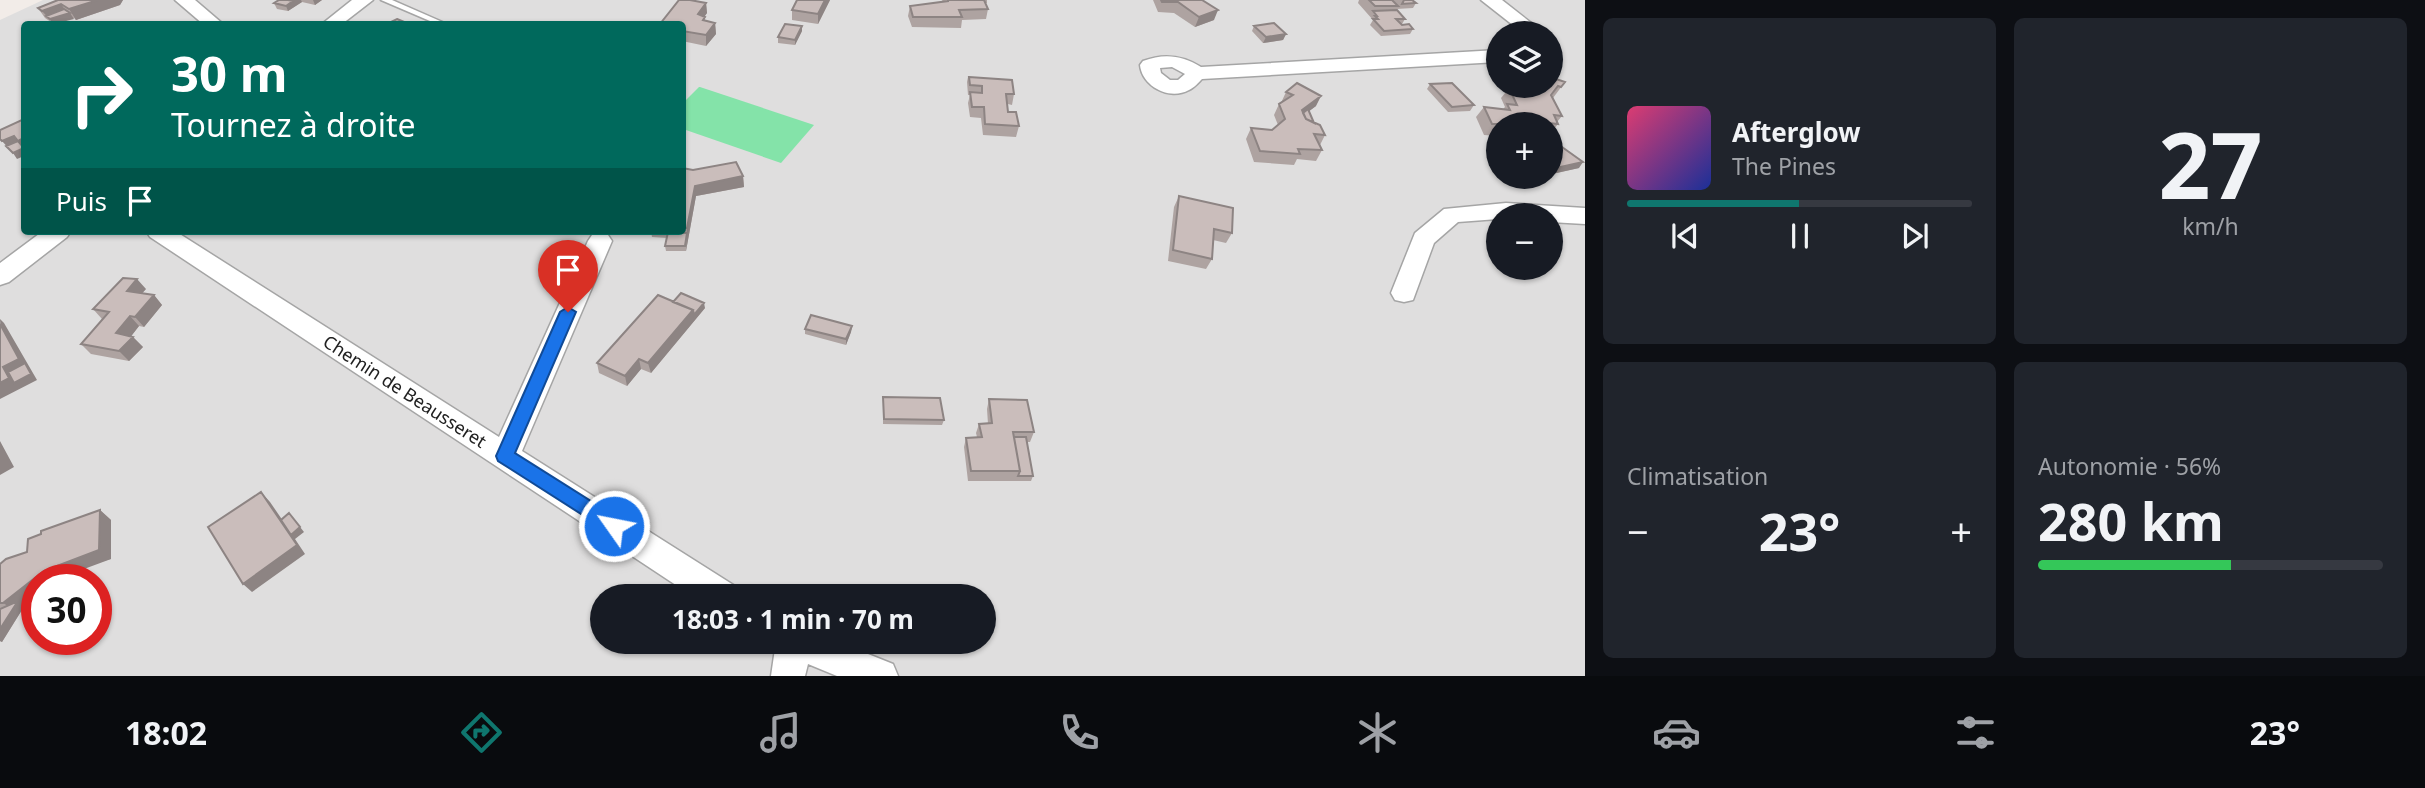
<!DOCTYPE html>
<html lang="fr">
<meta charset="utf-8">
<style>
body{margin:0;font-family:"Noto Sans",sans-serif;background:#20242c;color:#f1f3f6;height:100vh;display:flex;flex-direction:column;font-size:26px;white-space:nowrap}
*{box-sizing:border-box;margin:0}
p{font-size:23px;color:#9ea1a6}
.icon{flex:none;width:38px;height:38px;fill:none;stroke:currentColor;stroke-width:2;stroke-linecap:round;stroke-linejoin:round}
.map{position:relative;flex:1;overflow:hidden}
.side{display:flex;flex-direction:column;gap:18px;padding:18px;background:#0d0f14;width:840px}
.side>*{flex:none}
.banner{position:absolute;left:21px;top:21px;width:665px;height:214px;border-radius:7px;box-shadow:0 2px 5px #0004;background:#00695c;color:#fff;overflow:hidden}
.tools{position:absolute;left:1486px;top:21px;display:grid;gap:14px}
.tools a{display:grid;place-items:center;width:77px;height:77px;border-radius:50%;background:#171b24;box-shadow:0 2px 5px #0004;font-size:35px}
.speed{position:absolute;left:21px;top:564px;display:flex;gap:14px;font-size:35px;font-weight:700;text-align:center}
.speed>*{display:grid;place-content:center;width:91px;height:91px;border-radius:50%;background:#171b24;box-shadow:0 2px 5px #0004;line-height:1}
.speed .limit{border:10px solid #d22;background:#fff;color:#111}
.pin{position:absolute;display:grid;place-items:center;width:60px;height:60px;color:#fff;margin:-72px -30px;border-radius:50% 50% 50% 0;rotate:-45deg;box-shadow:0 0 7px #0007}
.pin .icon{rotate:45deg}
.me{position:absolute;width:77px;margin:-38px;rotate:303deg;stroke-linejoin:round;filter:drop-shadow(0 0 5px #0008)}
.turn{display:flex;align-items:center;gap:24px;height:147px;padding:0 35px;font-size:32px}
.turn .icon{width:91px;height:91px;stroke-width:2.5}
.turn b{display:block;font-size:49px;line-height:60px}
.then{display:flex;align-items:center;height:66px;padding:0 35px;background:#0003;gap:14px;font-size:26px}
.big{font-size:52px;font-weight:700;line-height:1.1}
.side .tile{flex:1;display:flex;flex-direction:column;justify-content:center;gap:10px;min-width:0;padding:0 24px;border-radius:10px;background:#20242c}
.side .dial{align-items:center;gap:0}
.dial b{font-size:91px;line-height:1}
.song{display:flex;align-items:center;gap:21px}
.cover{width:84px;height:84px;border-radius:10px;background:linear-gradient(135deg,hsl(340 70% 55%),hsl(230 70% 35%))}
.played{height:7px;border-radius:4px;background:linear-gradient(90deg,#0f766e 50%,#363941 50%)}
.keys{display:flex;justify-content:space-around;direction:ltr}
.heat{display:flex;justify-content:space-between;align-items:center;font-size:38px;direction:ltr}
.charge{height:10px;border-radius:5px;background:linear-gradient(90deg,#34c759 56%,#363941 0)}
.side .tiles{flex:1;display:grid;gap:18px;grid-template-columns:repeat(2,1fr)}
.trip{position:absolute;left:590px;top:584px;width:406px;height:70px;border-radius:35px;background:#171b24;box-shadow:0 2px 5px #0004;font-weight:700;line-height:70px;text-align:center}
.tabs{display:flex;height:112px;justify-content:space-around;align-items:center;background:#090b0e;color:#9ea1a6}
.tabs .icon{width:49px;height:49px}
.tabs .selected{color:#0f766e}
.tabs b{font-size:32px;color:#f1f3f6}
main{display:flex;flex:1;min-height:0}
.map>svg:first-child{display:block}
</style>
<main>
<div class="map">
<svg width="1585" height="676" viewBox="0 0 1585 676">
<rect width="100%" height="100%" fill="#f2ece8"/>
<path fill="#dfdede" fill-rule="evenodd" d="M43 0H1585V676H0V20ZM24 24H682V231H24ZM1498 33H1550V86H1498ZM1498 124H1550V177H1498ZM1498 215H1550V268H1498ZM37 579H96V639H37ZM602 597H984V642H602Z"/>
<path fill="#84e3a9" d="M699 87H700L814 125 781 163 683 129V103Z"/>
<g fill="none" stroke-linecap="round" stroke-linejoin="round">
<g stroke="#a5a5a5" stroke-width="3">
<path id="service" d="M381 0H392L447 24H437Z"/>
</g>
<g stroke="#a5a5a5" stroke-width="3">
<path id="minor" d="M175 0H195L223 24H203Z
M352 0H373L342 24H322Z
M1481 0H1502L1544 33H1523Z
M1498 50V62L1202 79C1199 82 1194 88 1189 90 1169 101 1142 86 1140 65L1143 61C1164 53 1182 55 1201 67ZM1172 67 1185 74 1178 80H1170L1161 73 1160 68Z
M1506 203 1585 208V224L1550 222V215H1498V219L1458 222 1434 243 1413 300 1404 302 1395 300 1391 293 1415 233 1444 209Z
M43 231H71L67 237 9 282 0 285V263Z
M146 231H175L499 437 588 241 592 235 600 233 608 235 612 241 522 451 735 586 739 597H694L150 237Z
M776 642H838L893 664 898 676H837L808 664 805 676H771Z"/>
</g>
<use href="#service" fill="#fff" fill-rule="evenodd"/>
<use href="#minor" fill="#fff" fill-rule="evenodd"/>
</g>
<path fill="#aea3a1" d="M58 0H123L120 5 76 20 74 18 54 24 45 18 38 8Z
M279 0H322L315 5 302 2 288 11 277 9 274 3Z
M797 0H830L818 24 792 20V10Z
M942 0H987V3H985L988 9 986 19 962 20 961 28 912 27 908 16 910 6 943 2Z
M1153 0H1202L1214 20 1195 27 1174 13 1158 12Z
M1359 0H1412L1416 3 1413 8 1396 9 1395 11 1405 19 1402 24 1413 29 1410 34 1381 36 1370 25 1373 20 1358 3Z
M706 3 707 13 704 17 705 21 715 23 716 34 706 46 682 41V24Z
M1254 26 1286 34 1283 40 1263 43 1252 31Z
M802 31 795 45 778 43V37Z
M968 77 1014 94 1012 105 1008 104V112L1019 126 1016 137 983 135 981 118 970 117 968 103 970 95H968L967 82Z
M1565 82 1553 98 1562 116 1557 122 1558 124 1550 134V124H1498V136L1484 135 1476 117 1484 107 1503 109 1505 107 1501 98 1511 86Z
M1430 84 1474 105 1470 111 1448 112 1427 89Z
M1286 92 1316 106 1309 111 1314 123 1325 135 1320 145 1322 150 1316 161 1297 159 1294 165 1254 162 1246 139 1251 128 1272 130 1278 125 1274 115 1279 104 1281 103Z
M1550 150 1579 168 1552 174 1550 173Z
M682 168 743 176 744 187 696 196 686 251H666L665 246 667 238 652 237 651 231H682Z
M1179 196 1232 233 1226 243 1213 240 1212 259 1206 269 1168 261 1174 207Z
M146 289 142 293 154 295 162 305 144 327 139 326 131 336 133 337 143 347 129 361 91 354 81 344 102 319 93 309Z
M673 302 705 308 651 373 641 369 627 386 599 373 597 363Z
M852 326 851 332 846 345 805 334V329Z
M883 397 944 420 942 425 883 424Z
M989 399 1034 432 1030 442H1027L1033 476 1031 481H968L964 447 966 438 977 437 976 433 979 424H988L987 409Z
M100 510 111 520V559L37 579 25 605 2 642 0 641V564L27 552 41 534Z"/>
<path fill="#8d8483" d="M98 0H123L120 5 76 20 69 9Z
M292 0H301L302 2 288 11 286 6 293 1Z
M313 0H322L315 5Z
M825 0H830L818 24V14Z
M706 3 707 13 699 24 698 14Z
M61 4 68 14 70 13 74 19 54 24 42 11Z
M1218 10 1214 20 1195 27 1199 17Z
M715 23 716 34 706 46V35Z
M802 26V31L795 45V40Z
M1286 34 1283 40 1263 43 1266 37Z
M1321 96 1316 106 1300 118 1302 110Z
M14 136 23 146 11 151 2 141Z
M24 138V148L18 141Z
M24 148V156L17 159 13 153Z
M1583 162 1579 168 1552 174 1556 168Z
M743 176 744 187 696 196 686 251 687 228 695 186Z
M137 279 146 289 135 301 127 291Z
M154 295 162 305 144 327 135 317Z
M704 303 705 308 651 373 648 363 693 310Z
M130 316 139 326 126 343 116 333Z
M0 319 4 323 37 380 0 399V383L3 367Z
M852 326 851 332 846 345V339Z
M133 337 143 347 129 361 119 351Z
M639 359 641 369 627 386 625 376Z
M0 441 14 467 0 475Z
M261 492 270 502 292 534 289 513 304 532 295 539 305 554 252 592 243 584Z
M100 510 111 520V559L57 579H37V595L25 605 2 642 0 641V629L13 609 3 603Z"/>
<path fill="#cabdbb" stroke="#8d8483" stroke-width="2" d="M58 0H98L69 9 61 4 42 11 38 8Z
M279 0H288L293 1 286 6 274 3Z
M679 0H690L706 3 698 14 705 17 703 20 715 23 706 35 682 31V24H660Z
M797 0H825L818 14 792 10Z
M948 0H984L988 9 959 10 962 17H913L910 6 948 1Z
M1161 0H1202L1218 10 1199 17 1178 2H1162Z
M1369 0H1392L1398 6H1375Z
M1404 0H1412L1416 3 1402 4Z
M64 9 70 13 50 19 46 16Z
M1397 10 1405 19H1396L1402 25 1409 24 1413 29 1384 31 1373 19H1378L1375 16H1377L1373 11Z
M397 19 409 24H387Z
M1274 23 1286 34 1266 37 1254 26Z
M785 24 802 26 795 40 778 37Z
M969 77 1012 80 1014 94H1006L1008 112H1016L1019 126 985 124 984 107H972L970 92 982 93V86L970 85Z
M1550 77 1565 82 1561 87 1558 86 1551 95 1562 116 1554 115 1558 124 1539 122 1540 124H1492L1484 107 1510 110 1507 104 1517 105 1509 88 1511 86H1550Z
M1297 83 1321 96 1302 110 1306 119 1320 125 1325 135 1314 134 1322 150 1298 149 1300 154 1260 151 1251 128 1272 130 1285 119 1279 104 1293 95 1286 92Z
M1452 83 1474 105 1452 107 1430 84Z
M1308 109 1314 123 1306 119 1303 113Z
M24 119V138L18 141 14 136 2 141 0 139V130Z
M18 141 24 148 13 153 6 146Z
M1562 147 1583 162 1556 168 1550 164V150Z
M736 162 743 176 695 186 687 228H682V168L693 170Z
M1179 196 1233 208 1232 233 1214 229 1212 259 1173 250Z
M668 232 687 233 685 246H665Z
M123 278 137 279 127 291 154 295 135 317 130 316 116 333 133 337 119 351 81 344 109 312 93 309Z
M681 293 704 303 694 315 693 310 673 302Z
M658 295 693 310 648 363 639 359 625 376 597 363Z
M811 315 852 326 846 339 805 329Z
M0 324 19 359 3 367 9 378 0 383Z
M25 363 31 374 14 383 8 372Z
M883 397 940 398 944 420 884 419Z
M989 399 1027 400 1034 432H1013L1020 471H971L966 438 982 437 979 424 992 423Z
M1014 437H1026L1033 476H1018L1020 471Z
M261 492 297 545 243 584 208 527Z
M100 510 99 550 44 571 3 603H0V564L6 559 27 552 28 539 41 534V531Z
M289 513 300 527 291 535 281 520Z
M18 601 0 629V609Z"/>
<path fill="#1a73e8" stroke="#114b97" stroke-width="2" d="M568 307 576 312 515 453 621 520 623 526 621 532 614 535 498 461 496 456 560 312Z"/>
<g text-anchor="middle" dominant-baseline="central" stroke-width="5" stroke-linejoin="round" paint-order="stroke">
<g font-size="18" fill="#212121" stroke="#fff">
<text transform="translate(405 391) rotate(33)">Chemin de Beausseret</text>
</g>
</g>
</svg>
<div class="tools">
<a><svg class="icon" aria-label="layers" viewBox="0 0 24 24"><path d="M12 4l9 5-9 5-9-5zM3 14l9 5 9-5"/></svg></a>
<a>+</a>
<a>−</a>
</div>
<div class="speed"><div class="limit">30</div></div>
<div class="pin" style="left:568px;top:312px;background:#d93025"><svg class="icon" aria-label="arrive" viewBox="0 0 24 24"><path d="M6 21V4h12l-3 4 3 4H6"/></svg></div>
<svg class="me" style="left:614px;top:526px" viewBox="-20 -20 40 40"><circle r="17" fill="#1a73e8" stroke="#fff" stroke-width="3"/><path d="M0-11L8 9 0 5-8 9z" fill="#fff"/></svg>
<div class="trip">18:03 · 1 min · 70 m</div>
<div class="banner">
<div class="turn"><svg class="icon" aria-label="right" viewBox="0 0 24 24"><path d="M7 20v-9h11M14 6l5 5-5 5"/></svg><div><b>30 m</b>Tournez à droite</div></div>
<div class="then">Puis<svg class="icon" aria-label="arrive" viewBox="0 0 24 24"><path d="M6 21V4h12l-3 4 3 4H6"/></svg></div>
</div>
</div>
<section class="side">
<div class="tiles">
<div class="tile">
<div class="song"><i class="cover"></i><div><b>Afterglow</b><p>The Pines</p></div></div>
<div class="played"></div>
<div class="keys"><svg class="icon" aria-label="previous" viewBox="0 0 24 24"><path d="M18 5L8 12l10 7zM5 5v14"/></svg><svg class="icon" aria-label="pause" viewBox="0 0 24 24"><path d="M8 5v14M16 5v14"/></svg><svg class="icon" aria-label="next" viewBox="0 0 24 24"><path d="M6 5l10 7-10 7zM19 5v14"/></svg></div>
</div>
<div class="tile dial"><b>27</b><p>km/h</p></div>
<div class="tile"><p>Climatisation</p>
<div class="heat"><a>−</a><b class="big">23°</b><a>+</a></div>
</div>
<div class="tile"><p>Autonomie · 56%</p><b class="big">280 km</b><div class="charge"></div></div>
</div>
</section>
</main>
<nav class="tabs">
<b>18:02</b>
<svg class="icon selected" aria-label="directions" viewBox="0 0 24 24"><path d="M12 3l9 9-9 9-9-9zM9 14v-3h6M13 9l2 2-2 2"/></svg>
<svg class="icon" aria-label="music" viewBox="0 0 24 24"><path d="M9 18V5l10-2v13"/><circle cx="6" cy="18" r="3"/><circle cx="16" cy="16" r="3"/></svg>
<svg class="icon" aria-label="phone" viewBox="0 0 24 24"><path d="M5 4h4l2 5-3 2q2 4 5 5l2-3 5 2v4C11 20 4 13 5 4z"/></svg>
<svg class="icon" aria-label="climate" viewBox="0 0 24 24"><path d="M12 3v18M4 7l16 10M4 17L20 7"/></svg>
<svg class="icon" aria-label="car" viewBox="0 0 24 24"><path d="M5 17H2v-5l4-1 3-4h7l3 4 3 1v5h-3M9 17h6M6 11h13"/><circle cx="7" cy="17" r="2"/><circle cx="17" cy="17" r="2"/></svg>
<svg class="icon" aria-label="filters" viewBox="0 0 24 24"><path d="M4 7h16M4 17h16"/><circle cx="9" cy="7" r="2"/><circle cx="15" cy="17" r="2"/></svg>
<b>23°</b>
</nav>
